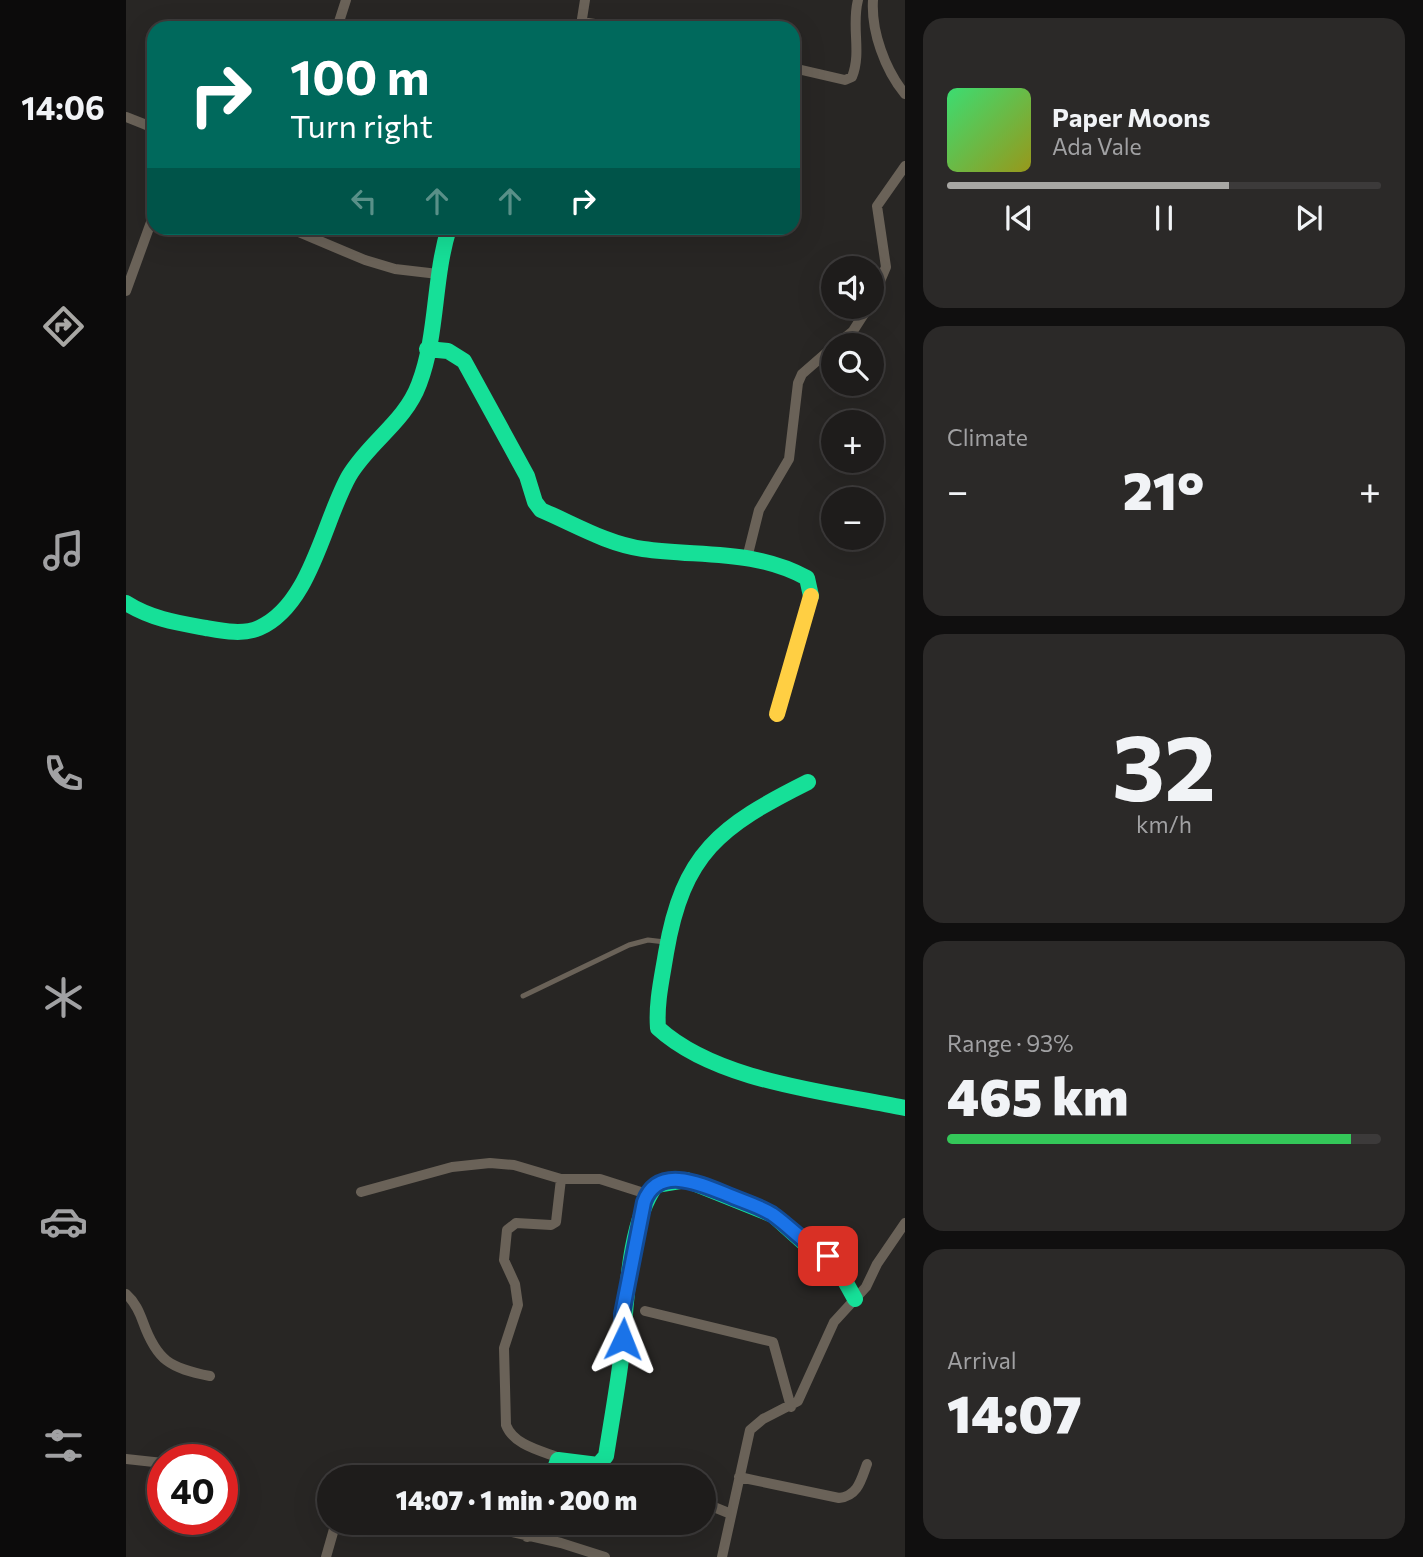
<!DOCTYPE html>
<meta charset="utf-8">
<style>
body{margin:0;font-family:Commissioner,sans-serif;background:#2b2928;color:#f1f3f6;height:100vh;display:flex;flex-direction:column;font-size:26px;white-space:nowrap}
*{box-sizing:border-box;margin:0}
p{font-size:23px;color:#a1a1a3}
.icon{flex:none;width:38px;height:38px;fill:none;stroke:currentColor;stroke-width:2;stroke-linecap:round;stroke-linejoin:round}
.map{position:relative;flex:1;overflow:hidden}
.details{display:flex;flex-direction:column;gap:18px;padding:18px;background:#100f0f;width:518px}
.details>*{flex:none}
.hud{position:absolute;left:21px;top:21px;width:653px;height:214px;border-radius:21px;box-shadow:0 7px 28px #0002,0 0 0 2px #3c3a3a;background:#00695c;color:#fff;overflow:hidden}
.controls{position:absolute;left:695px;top:256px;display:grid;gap:14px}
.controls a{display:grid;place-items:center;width:63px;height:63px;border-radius:50%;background:#1e1c1b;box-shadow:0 7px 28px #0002,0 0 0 2px #3c3a3a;font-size:35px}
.speed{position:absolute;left:21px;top:1444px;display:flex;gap:14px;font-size:35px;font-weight:700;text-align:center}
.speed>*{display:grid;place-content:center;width:91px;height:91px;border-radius:50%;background:#1e1c1b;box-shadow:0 7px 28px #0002,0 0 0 2px #3c3a3a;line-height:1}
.speed .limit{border:10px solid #d22;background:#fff;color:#111}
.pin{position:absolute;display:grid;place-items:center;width:60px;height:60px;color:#fff;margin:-30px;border-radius:14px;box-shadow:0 4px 10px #0006}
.me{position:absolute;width:77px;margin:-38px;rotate:2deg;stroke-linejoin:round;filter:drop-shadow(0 0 5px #0008)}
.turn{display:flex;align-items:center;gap:24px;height:147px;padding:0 28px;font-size:32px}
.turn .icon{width:91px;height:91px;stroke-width:2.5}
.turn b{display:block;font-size:49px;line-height:60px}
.lanes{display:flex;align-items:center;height:66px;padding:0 28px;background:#0003;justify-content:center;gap:35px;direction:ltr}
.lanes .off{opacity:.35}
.big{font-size:52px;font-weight:800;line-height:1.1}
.details .card{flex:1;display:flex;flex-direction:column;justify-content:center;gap:10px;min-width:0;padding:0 24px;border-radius:21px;background:#2b2928}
.details .dial{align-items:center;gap:0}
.dial b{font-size:91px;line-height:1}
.song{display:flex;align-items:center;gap:21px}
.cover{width:84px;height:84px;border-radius:10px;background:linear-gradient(135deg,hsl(140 70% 55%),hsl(60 70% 35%))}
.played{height:7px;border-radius:4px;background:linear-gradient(90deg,#a8a7a4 65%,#3c3a3a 65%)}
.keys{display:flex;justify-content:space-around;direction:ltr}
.heat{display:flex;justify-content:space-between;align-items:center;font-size:38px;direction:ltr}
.charge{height:10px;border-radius:5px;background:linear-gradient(90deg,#34c759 93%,#3c3a3a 0)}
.trip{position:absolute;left:191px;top:1465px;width:399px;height:70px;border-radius:35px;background:#1e1c1b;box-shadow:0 7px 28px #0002,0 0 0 2px #3c3a3a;font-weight:800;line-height:70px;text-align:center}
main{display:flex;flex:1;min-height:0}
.tab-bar{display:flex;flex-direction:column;width:126px;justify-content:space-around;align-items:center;background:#0c0b0b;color:#a1a1a3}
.tab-bar .icon{width:49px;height:49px}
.tab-bar .on{color:#a8a7a4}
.tab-bar b{font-size:32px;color:#f1f3f6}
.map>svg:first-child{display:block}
</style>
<main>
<nav class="tab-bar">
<b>14:06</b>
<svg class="icon on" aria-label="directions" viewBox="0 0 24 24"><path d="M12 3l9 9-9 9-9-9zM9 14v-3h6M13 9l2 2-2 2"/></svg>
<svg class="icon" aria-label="music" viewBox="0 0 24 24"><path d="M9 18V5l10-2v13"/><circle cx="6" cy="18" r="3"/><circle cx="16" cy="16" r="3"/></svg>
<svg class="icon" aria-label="phone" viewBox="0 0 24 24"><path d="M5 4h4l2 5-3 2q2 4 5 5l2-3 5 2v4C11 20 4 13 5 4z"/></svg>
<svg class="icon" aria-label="climate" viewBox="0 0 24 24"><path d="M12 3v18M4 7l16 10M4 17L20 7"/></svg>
<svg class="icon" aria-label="car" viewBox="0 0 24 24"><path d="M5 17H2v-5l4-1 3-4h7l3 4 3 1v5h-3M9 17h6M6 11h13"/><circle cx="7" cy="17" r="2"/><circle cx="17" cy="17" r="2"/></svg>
<svg class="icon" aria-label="filters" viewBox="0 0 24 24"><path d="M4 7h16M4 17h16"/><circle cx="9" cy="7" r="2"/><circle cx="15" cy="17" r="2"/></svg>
</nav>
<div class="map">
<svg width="779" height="1557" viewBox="0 0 779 1557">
<rect width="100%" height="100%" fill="#282624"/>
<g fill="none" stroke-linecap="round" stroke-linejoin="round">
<path stroke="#6a6258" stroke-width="5" d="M397 996 503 945 522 940 539 942"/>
<path stroke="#6a6258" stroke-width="10" d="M747 0C745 31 759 70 779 94
M455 25 459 0
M211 28 220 0
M451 28 462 23 496 28
M667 68 719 80 726 77C736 52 725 26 732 0
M0 117 28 128
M163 228 239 260 269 269 312 274
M0 291 28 214
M746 300 760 267 751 206 779 166
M710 345 727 331 743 306
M621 558 633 510 663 459 672 383 676 374 707 347
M435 1179 430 1222 425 1225 390 1223 381 1230 378 1260 389 1284 392 1305 378 1348 380 1425C388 1446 417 1451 436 1459
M235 1192 326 1167 364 1163 388 1165 435 1179H474L521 1194
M0 1294C9 1302 13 1311 17 1322 31 1361 44 1368 84 1376
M519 1311 647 1342 665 1407
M0 1459 37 1463
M505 1475 511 1477
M613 1477 713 1498C732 1496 735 1480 741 1464
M578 1503 605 1514
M342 1522 435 1543 479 1557
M401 1537 408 1522
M200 1557 210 1522
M596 1557 624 1430 637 1419 672 1401 708 1322 740 1287 751 1264 779 1223"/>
<path stroke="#16e098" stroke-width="16" d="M301 349 322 351 338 361 401 476 409 502 415 510C448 524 481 544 517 549 574 557 628 549 681 578L685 596
M0 603C25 619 52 623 80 628 97 631 117 635 133 628 185 605 197 522 223 476 243 442 279 422 293 384 312 334 307 279 323 228
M682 782C594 826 557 853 540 953 536 978 530 1003 532 1028 591 1082 702 1092 779 1108
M426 1477 432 1460 472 1465 480 1456C485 1424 491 1391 495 1359 501 1308 500 1227 530 1185L560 1180 647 1215 677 1242 708 1261 729 1299"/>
<path stroke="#ffcf43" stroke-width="16" d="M651 714 685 596"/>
</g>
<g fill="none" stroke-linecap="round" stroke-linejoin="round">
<g stroke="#114b97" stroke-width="18">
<path id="route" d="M497 1339 496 1314 518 1202C532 1164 575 1184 602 1195 616 1201 633 1206 646 1214 666 1228 679 1245 702 1256"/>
</g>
<use href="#route" stroke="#1a73e8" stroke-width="12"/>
</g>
</svg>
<div class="controls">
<a><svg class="icon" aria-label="sound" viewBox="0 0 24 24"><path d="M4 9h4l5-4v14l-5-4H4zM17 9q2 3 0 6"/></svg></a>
<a><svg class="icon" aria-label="search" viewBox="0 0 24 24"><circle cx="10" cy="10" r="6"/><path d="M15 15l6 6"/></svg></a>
<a>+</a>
<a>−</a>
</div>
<div class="speed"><div class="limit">40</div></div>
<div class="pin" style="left:702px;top:1256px;background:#d93025"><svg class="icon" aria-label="arrive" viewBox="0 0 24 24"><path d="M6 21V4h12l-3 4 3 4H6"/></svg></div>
<svg class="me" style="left:497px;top:1339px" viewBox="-20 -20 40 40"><path d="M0-17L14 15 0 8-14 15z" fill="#1a73e8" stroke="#fff" stroke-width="4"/></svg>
<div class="trip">14:07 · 1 min · 200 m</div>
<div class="hud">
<div class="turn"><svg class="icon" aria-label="right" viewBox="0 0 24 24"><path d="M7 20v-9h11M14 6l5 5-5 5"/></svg><div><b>100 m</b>Turn right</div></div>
<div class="lanes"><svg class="icon off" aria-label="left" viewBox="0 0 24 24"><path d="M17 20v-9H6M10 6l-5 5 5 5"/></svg><svg class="icon off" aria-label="ahead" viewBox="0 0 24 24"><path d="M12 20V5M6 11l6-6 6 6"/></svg><svg class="icon off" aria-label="ahead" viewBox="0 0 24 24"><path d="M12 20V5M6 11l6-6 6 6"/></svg><svg class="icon" aria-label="right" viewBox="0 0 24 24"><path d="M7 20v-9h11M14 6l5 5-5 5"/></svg></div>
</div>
</div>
<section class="details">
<div class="card">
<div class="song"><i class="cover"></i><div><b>Paper Moons</b><p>Ada Vale</p></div></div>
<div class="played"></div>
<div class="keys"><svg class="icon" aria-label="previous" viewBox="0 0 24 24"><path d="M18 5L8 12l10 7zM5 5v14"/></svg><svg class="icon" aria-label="pause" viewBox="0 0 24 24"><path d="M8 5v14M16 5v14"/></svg><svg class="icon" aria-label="next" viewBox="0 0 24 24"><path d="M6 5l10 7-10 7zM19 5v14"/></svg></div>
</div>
<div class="card"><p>Climate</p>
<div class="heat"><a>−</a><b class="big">21°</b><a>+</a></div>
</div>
<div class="card dial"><b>32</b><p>km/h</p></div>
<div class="card"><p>Range · 93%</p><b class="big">465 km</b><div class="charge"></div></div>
<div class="card"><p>Arrival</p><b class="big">14:07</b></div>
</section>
</main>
